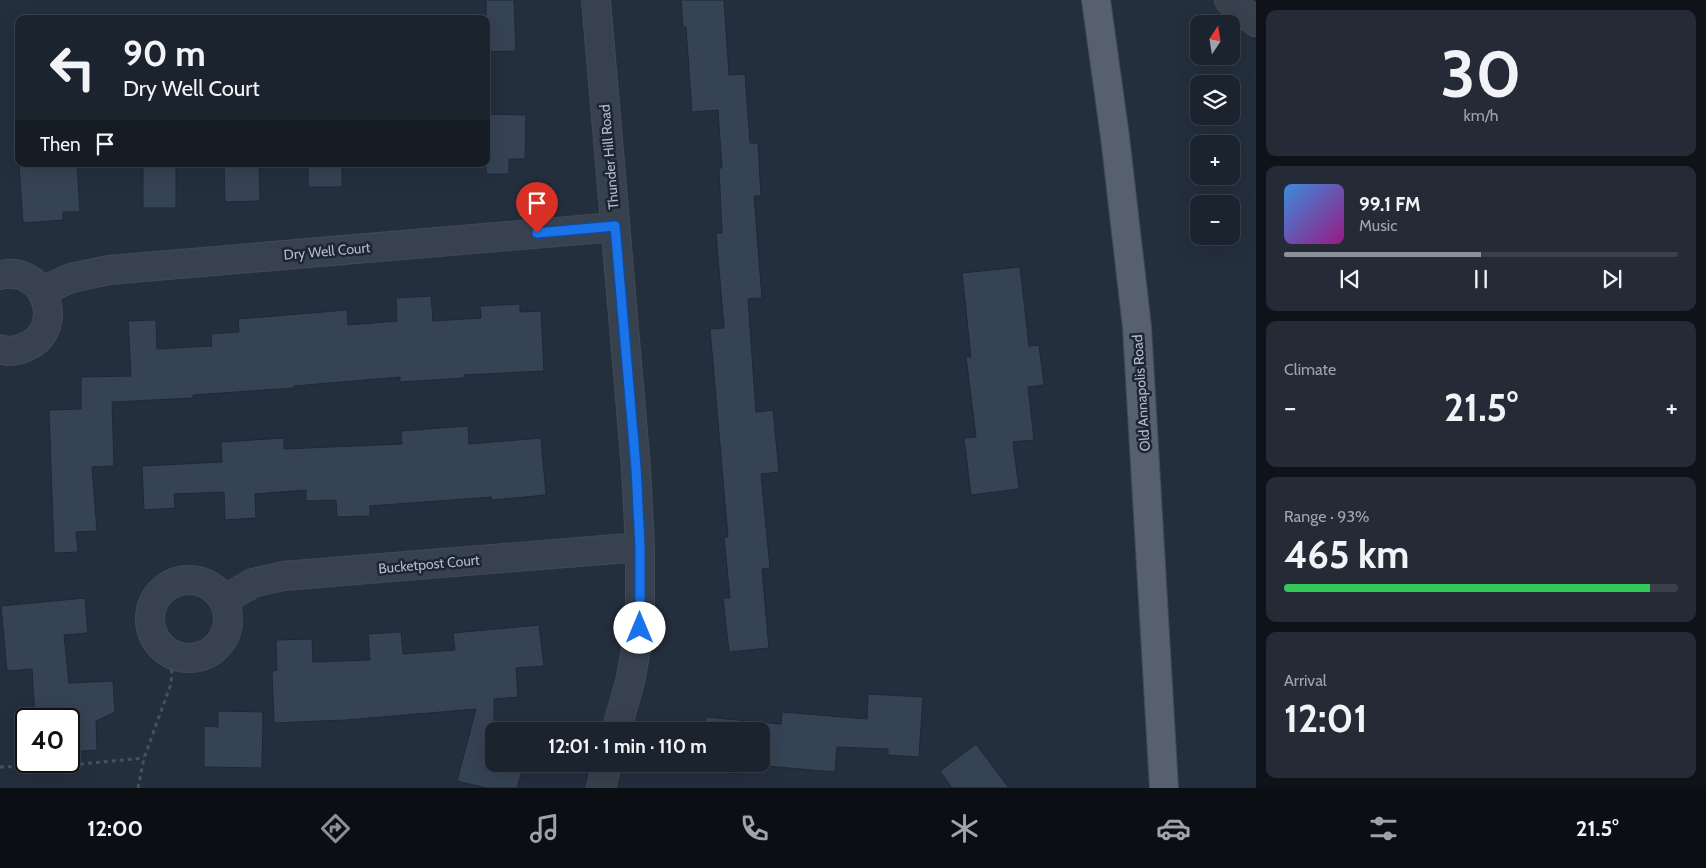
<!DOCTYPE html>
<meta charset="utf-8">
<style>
body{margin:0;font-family:Cabin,sans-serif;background:#242b36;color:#f1f3f6;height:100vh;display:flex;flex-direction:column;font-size:19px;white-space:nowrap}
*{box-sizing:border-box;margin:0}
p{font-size:16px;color:#a0a4aa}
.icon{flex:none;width:28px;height:28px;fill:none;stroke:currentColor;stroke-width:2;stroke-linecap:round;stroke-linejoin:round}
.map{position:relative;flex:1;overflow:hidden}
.details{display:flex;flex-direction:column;gap:10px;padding:10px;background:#0f1319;width:450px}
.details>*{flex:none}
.guide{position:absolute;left:15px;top:15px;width:475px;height:152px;border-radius:10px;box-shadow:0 5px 20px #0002,0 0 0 1px #39404a;background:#1b232e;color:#f1f3f6;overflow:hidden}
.needle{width:32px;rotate:12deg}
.fabs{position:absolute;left:1190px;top:15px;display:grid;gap:10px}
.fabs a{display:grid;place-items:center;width:50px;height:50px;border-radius:10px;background:#1b232e;box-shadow:0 5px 20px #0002,0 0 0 1px #39404a;font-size:25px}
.speed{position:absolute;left:15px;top:708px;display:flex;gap:10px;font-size:25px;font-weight:700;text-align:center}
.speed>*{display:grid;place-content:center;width:65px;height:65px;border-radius:50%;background:#1b232e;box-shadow:0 5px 20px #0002,0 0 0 1px #39404a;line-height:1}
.speed .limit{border:2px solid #111;border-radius:8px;background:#fff;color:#111}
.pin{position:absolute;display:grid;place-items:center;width:42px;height:42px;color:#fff;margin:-51px -21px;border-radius:50% 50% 50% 0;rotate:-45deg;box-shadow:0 0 5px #0007}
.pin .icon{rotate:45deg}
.me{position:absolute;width:55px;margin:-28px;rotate:0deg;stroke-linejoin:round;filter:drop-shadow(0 0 4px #0008)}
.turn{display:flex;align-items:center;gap:18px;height:105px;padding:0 25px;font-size:22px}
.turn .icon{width:65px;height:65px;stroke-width:2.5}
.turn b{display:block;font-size:35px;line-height:42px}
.then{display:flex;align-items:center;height:48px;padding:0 25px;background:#0003;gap:10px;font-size:19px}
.big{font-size:38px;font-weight:700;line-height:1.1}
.details .tile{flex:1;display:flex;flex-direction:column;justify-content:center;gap:8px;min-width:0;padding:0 18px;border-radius:10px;background:#242b36}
.details .dial{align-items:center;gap:0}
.dial b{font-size:65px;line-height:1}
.song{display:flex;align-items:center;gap:15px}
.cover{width:60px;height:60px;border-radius:8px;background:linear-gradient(135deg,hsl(210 70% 55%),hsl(310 70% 35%))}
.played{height:5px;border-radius:2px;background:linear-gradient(90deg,#8c9099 50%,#39404a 50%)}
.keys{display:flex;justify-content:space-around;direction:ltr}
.heat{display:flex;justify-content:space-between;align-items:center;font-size:28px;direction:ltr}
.charge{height:8px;border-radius:4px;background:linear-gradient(90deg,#34c759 93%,#39404a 0)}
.trip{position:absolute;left:485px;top:722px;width:285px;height:50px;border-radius:10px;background:#1b232e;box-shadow:0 5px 20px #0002,0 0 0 1px #39404a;font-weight:700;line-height:50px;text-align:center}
.tabs{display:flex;height:80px;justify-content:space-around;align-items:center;background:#0b0e12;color:#a0a4aa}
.tabs .icon{width:35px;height:35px}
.tabs .selected{color:#8c9099}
.tabs b{font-size:22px;color:#f1f3f6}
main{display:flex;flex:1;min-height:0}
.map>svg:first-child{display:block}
</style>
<main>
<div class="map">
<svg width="1256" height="788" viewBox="0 0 1256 788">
<rect width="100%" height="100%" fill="#242f3e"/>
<path fill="#364354" stroke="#1f2835" d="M486 0H514L516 51 486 52Z
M681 0H724L729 75 745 74 750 143H758L761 196H754L762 298 748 299 756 412 773 410 779 472 761 474 770 568 762 569 769 648 729 652 723 598H730L724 537H728L710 329 724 328 716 233H722L719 168H722L718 110 692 112 686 27H683Z
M486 114 526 115 525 159H509V174H486Z
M19 164H77L80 212H63V220L23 223Z
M143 164H176V208H143Z
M224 164H259L260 201 225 202Z
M308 164H342V187H308Z
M1020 267 1029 346 1039 345 1044 385 1028 387 1034 440 1013 442 1019 489 971 495 964 438 976 437 966 357H971L962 273Z
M431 296 433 321 481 318 480 306 520 304V312L541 311 544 371 464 375V378L400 382V377L294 386V388L193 395V398L112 402 114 466 92 467 97 531 76 532 78 552 54 553 49 410 81 409V377L131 376 128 321 156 320 157 349 212 346 211 334 239 332 238 319 347 310 348 325 397 321 396 298Z
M468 426 469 444 541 438 546 495 492 500 491 497 370 506V516L337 517 336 500 306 501V490L255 494 256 518 225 520 224 492 174 494 175 508 144 510 142 466 222 462 221 442 284 438V449L402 444 401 431Z
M85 598 88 633 64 635 69 683 113 681 115 712 96 721 97 750 69 752V719H35L32 669 7 671 1 606Z
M539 625 544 666 516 668 518 697 494 699V764H524L517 788H486L457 781 476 709 346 720 274 723 272 671 277 670 276 640 312 639 313 662 370 660 368 634 401 632 403 654 455 650 453 633Z
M868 694 923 697 919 757 888 755V749L837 747 835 772 742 764 741 774 701 770V764H761V731H704L706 717 781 724 782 712 867 719Z
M218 711 263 712 262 768 204 767V726L218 727Z
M976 744 1009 788H952L940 771Z"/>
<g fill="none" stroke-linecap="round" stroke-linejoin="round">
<g stroke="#414a57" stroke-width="30">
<path id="minor" d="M596 0 636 468 640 547V628L630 682 616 731
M1229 0 1256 22
M0 275C47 264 68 332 23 348 16 351 8 352 0 349
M42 291 71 278 109 270 615 227
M150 619a39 39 0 1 1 78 0a39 39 0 1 1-78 0Z
M223 600 253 583 283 576 640 547
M601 788 607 764"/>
</g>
<g stroke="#414a57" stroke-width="30">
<path id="major" d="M1096 0 1115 137 1137 327 1164 788"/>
</g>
<path stroke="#3f5557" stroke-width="3" stroke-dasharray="4 4" stroke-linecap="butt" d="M0 767 70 765 144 758
M138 788 144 758 171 684 173 655"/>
<use href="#minor" stroke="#38414e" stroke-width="28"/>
<use href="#major" stroke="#56606e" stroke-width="28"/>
</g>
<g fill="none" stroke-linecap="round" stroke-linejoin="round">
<g stroke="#114b97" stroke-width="12">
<path id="route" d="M537 233 615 226 636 468 640 547V628"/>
</g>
<use href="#route" stroke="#1a73e8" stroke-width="9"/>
</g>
<g text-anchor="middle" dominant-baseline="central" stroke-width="5" stroke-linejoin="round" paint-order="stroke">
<g font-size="14" fill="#b4bcc9" stroke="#1d2633">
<text transform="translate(609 157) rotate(-95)">Thunder Hill Road</text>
<text transform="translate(327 251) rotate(-5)">Dry Well Court</text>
<text transform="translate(1141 393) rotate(-94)">Old Annapolis Road</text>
<text transform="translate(429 564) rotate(-5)">Bucketpost Court</text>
</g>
</g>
</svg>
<div class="fabs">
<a><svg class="needle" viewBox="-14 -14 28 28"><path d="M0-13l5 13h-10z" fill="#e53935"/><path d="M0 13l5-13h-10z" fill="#a0a4aa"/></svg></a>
<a><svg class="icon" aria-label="layers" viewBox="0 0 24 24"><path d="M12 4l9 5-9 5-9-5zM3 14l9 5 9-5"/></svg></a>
<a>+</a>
<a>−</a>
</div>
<div class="speed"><div class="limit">40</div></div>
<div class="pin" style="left:537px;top:233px;background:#d93025"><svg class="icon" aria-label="arrive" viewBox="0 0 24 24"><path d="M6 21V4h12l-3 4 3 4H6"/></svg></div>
<svg class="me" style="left:640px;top:628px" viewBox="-20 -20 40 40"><circle r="19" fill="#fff"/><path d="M0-13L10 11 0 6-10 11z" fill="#1a73e8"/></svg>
<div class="trip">12:01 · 1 min · 110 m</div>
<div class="guide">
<div class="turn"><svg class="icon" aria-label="left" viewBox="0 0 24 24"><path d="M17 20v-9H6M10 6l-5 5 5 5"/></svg><div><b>90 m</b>Dry Well Court</div></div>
<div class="then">Then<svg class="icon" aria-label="arrive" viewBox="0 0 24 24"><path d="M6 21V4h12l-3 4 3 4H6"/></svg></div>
</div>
</div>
<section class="details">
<div class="tile dial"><b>30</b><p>km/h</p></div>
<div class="tile">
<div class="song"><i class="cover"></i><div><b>99.1 FM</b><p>Music</p></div></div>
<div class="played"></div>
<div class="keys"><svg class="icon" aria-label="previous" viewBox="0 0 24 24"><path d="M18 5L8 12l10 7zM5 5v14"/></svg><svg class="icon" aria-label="pause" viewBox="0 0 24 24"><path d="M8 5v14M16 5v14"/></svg><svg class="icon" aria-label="next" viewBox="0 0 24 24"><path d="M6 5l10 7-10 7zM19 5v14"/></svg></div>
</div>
<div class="tile"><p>Climate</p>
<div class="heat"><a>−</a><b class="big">21.5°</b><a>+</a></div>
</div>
<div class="tile"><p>Range · 93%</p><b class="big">465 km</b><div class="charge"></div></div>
<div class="tile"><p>Arrival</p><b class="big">12:01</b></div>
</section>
</main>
<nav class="tabs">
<b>12:00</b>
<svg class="icon selected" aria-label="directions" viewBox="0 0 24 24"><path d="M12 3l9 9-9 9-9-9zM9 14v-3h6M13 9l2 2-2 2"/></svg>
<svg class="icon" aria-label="music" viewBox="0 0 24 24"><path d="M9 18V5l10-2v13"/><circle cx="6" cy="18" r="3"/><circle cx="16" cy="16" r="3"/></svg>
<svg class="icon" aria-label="phone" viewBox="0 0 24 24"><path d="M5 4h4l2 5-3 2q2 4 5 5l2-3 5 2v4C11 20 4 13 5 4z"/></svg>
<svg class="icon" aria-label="climate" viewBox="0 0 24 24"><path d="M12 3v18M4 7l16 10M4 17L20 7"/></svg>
<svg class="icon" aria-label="car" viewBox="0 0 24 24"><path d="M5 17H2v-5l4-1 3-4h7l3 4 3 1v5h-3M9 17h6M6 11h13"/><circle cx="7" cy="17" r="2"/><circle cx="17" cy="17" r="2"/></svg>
<svg class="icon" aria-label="filters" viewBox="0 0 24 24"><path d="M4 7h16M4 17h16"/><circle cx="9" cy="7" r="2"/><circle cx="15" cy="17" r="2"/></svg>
<b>21.5°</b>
</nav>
